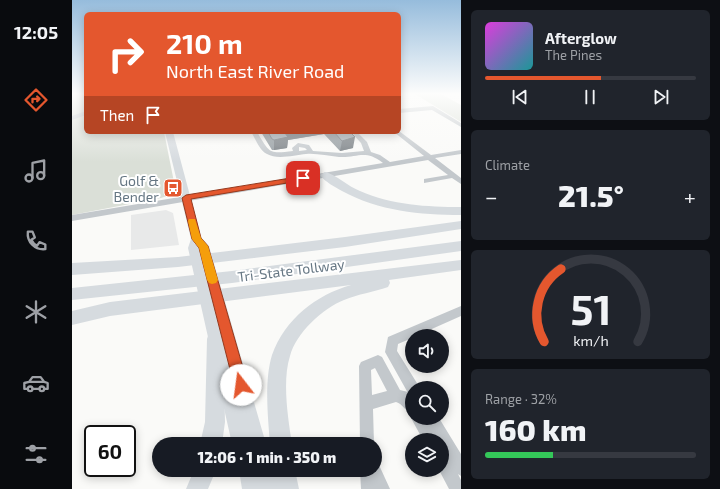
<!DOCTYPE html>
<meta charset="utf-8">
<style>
body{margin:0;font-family:"Exo 2",sans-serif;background:#20242c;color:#f1f3f6;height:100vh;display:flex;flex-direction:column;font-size:15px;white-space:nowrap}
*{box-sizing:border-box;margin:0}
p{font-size:13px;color:#9ea1a6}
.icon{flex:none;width:22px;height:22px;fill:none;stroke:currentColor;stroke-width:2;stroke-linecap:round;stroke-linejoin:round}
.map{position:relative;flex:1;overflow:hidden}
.panel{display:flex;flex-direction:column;gap:10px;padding:10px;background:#0d0f14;width:259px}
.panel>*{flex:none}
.banner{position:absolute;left:12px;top:12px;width:317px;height:122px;border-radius:6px;box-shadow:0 2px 10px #0003;background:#e4572e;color:#fff;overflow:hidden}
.fabs{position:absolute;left:333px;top:329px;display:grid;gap:8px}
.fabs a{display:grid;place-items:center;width:44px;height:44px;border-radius:50%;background:#171b24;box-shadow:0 2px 10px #0003;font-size:20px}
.speed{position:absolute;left:12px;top:425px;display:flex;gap:8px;font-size:20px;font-weight:700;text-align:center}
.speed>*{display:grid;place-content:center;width:52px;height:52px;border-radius:50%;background:#171b24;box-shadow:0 2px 10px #0003;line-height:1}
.speed .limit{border:2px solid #111;border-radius:6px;background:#fff;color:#111}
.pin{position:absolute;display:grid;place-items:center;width:34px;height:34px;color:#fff;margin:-17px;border-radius:8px;box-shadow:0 2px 6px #0006}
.me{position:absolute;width:44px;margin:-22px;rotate:345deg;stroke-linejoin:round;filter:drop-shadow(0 0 3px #0008)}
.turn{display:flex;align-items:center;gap:14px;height:84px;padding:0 16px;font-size:18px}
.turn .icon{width:52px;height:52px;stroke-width:2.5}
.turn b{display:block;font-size:28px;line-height:34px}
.then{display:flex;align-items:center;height:38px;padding:0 16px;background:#0003;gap:8px;font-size:15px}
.big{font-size:30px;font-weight:800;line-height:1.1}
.panel .card{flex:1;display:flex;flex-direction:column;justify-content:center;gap:6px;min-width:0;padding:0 14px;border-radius:6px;background:#20242c}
.panel .dial{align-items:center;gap:0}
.dial svg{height:104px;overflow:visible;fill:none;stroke:#363941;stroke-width:7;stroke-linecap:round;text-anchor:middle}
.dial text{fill:#f1f3f6;stroke:none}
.song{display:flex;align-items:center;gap:12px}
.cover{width:48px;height:48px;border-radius:6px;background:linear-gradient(135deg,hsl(300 70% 55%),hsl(180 70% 35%))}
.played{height:4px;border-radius:2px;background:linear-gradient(90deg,#e4572e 55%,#363941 55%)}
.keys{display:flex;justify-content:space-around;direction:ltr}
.heat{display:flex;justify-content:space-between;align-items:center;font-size:22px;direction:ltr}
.charge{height:6px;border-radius:3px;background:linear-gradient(90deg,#34c759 32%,#363941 0)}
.trip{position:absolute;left:80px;top:437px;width:230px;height:40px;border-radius:20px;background:#171b24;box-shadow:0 2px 10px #0003;font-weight:800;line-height:40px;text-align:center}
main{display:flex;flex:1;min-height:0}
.tabs{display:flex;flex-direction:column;width:72px;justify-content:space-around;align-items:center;background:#090b0e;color:#9ea1a6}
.tabs .icon{width:28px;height:28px}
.tabs .current{color:#e4572e}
.tabs b{font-size:18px;color:#f1f3f6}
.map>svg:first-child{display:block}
</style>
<main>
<nav class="tabs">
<b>12:05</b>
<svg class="icon current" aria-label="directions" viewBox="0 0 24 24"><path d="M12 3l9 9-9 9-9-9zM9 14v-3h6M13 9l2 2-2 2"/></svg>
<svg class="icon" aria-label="music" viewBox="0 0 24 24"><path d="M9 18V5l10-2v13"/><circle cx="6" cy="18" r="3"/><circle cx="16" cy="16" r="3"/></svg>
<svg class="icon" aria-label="phone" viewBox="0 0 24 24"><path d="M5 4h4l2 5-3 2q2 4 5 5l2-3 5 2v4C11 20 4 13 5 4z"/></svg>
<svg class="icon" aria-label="climate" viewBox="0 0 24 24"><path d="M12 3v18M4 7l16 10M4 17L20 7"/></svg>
<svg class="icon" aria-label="car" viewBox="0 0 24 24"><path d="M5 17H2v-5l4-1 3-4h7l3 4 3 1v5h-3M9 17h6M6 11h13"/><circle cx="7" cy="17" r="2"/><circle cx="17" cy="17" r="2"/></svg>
<svg class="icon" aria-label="filters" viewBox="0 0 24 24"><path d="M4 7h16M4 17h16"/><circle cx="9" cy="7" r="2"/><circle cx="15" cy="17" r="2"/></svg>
</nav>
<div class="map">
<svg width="389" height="489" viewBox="0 0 389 489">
<rect width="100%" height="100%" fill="#fafaf8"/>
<path fill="#e8e9e9" d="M94 210 101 213 107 245 59 250V215Z"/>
<path fill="#dadfd7" d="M0 94H14V132H92L103 187C102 194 95 196 89 198L0 215Z
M343 94H369L389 105V122Z"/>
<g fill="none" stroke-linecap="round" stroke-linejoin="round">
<path fill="#c3c8cc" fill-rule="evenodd" d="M361 106 389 123V127L360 110 327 113V109Z
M14 111V115L0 120V116Z
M327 131 359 155 389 150V154L363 158 389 178V184L380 178 352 183V179L376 175 356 160 0 221V215L311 163C293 149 286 158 267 157 256 156 244 153 234 154 223 155 205 160 195 154 187 150 184 139 179 132H185C198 153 196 154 221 151L220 148 226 143 237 145 241 151 270 153 292 151 289 143 279 132H285L295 142 299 152 308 155 318 162 352 156 322 132H327ZM227 147 233 148 235 150 227 151Z
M389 306V316L344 336H340V338L326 344 325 351 348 388H340V394L336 393 313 352 316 337Z
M306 355 310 357 328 390 336 392 340 397V414C333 411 331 404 324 402L301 409 302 444H288L287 366 289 362ZM303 368 315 391 300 395 299 370Z
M340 416V418H367L389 454V476L386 474 389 480V489H377L367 470H370V452L372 453 370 450V440H351L339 418Z
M303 463 307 465 318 489H289L288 470H303Z"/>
<path fill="#d6dbdf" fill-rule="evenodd" d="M93 132H101L129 237 137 246 194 444H160L116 248 119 239Z
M167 470H201L207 489H170Z"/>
<path fill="#d6dbdf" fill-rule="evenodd" d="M253 172C263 174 277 187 288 191 320 205 355 207 389 207V215C348 215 307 211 270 191 263 187 253 182 248 175Z
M389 221V229L273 247 106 267 0 275V263L106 257 273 237Z
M389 241V251L160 283 0 300V288L160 271Z
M389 260V270L317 280 318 283 316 287C302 292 286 294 272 300 251 308 224 333 218 356 210 381 216 418 220 444H198C196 417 192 381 200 355 213 319 244 295 279 285L38 316 0 325V311L38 302Z
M143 331 149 333 151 339 153 422 150 444H128L133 422 135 339 137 333Z
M122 470H144L136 489H114Z
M201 470H223L227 489H205Z"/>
</g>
<path fill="#929a9f" d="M189 132H278L281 148 268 151 252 134 216 140 215 148 202 150H200Z"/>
<path fill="#777d82" d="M211 132H253L252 134 216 140 215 148 202 150V140Z
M283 137 281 148 268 151 270 141Z"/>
<path fill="#aab3b9" stroke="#777d82" d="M196 132H212L216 137 202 140 200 139Z
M262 132H278L283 137 270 141Z"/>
<linearGradient id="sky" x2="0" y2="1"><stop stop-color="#96bcdc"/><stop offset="0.58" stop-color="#fdfdfc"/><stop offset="1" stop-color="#fdfdfc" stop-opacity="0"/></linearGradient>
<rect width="389" height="162" fill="url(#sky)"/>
<path fill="#e4572e" stroke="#94391e" d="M231 176 235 178 233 180 119 199 129 238 136 246 176 385 174 390 169 392 164 390 162 385 127 248 120 239 110 198 114 195Z"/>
<path fill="#f59e0b" d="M117 219H123L129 238 136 246 146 280 144 283 140 284 137 283 135 280 127 248 120 239 116 221Z"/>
<defs>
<g id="bus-square" transform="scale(1)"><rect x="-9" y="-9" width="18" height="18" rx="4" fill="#e4572e" stroke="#fff"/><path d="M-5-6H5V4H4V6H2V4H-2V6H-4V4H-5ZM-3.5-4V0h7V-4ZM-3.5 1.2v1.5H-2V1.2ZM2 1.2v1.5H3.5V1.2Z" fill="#fff"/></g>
</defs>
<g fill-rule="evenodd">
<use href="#bus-square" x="101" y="188"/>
</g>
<g text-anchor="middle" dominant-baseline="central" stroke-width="4" stroke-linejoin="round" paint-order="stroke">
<g font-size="14" fill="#657683" stroke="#fff" text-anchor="end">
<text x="87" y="180">Golf &amp;<tspan x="87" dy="16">Bender</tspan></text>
</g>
<g font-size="14" fill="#657683" stroke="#fff">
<text transform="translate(219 270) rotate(-7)">Tri-State Tollway</text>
</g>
</g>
</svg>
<div class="fabs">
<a><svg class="icon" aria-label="sound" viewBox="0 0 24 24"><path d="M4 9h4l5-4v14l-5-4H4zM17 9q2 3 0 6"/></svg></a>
<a><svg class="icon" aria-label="search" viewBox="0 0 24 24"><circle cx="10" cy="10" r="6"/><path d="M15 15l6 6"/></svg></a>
<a><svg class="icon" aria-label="layers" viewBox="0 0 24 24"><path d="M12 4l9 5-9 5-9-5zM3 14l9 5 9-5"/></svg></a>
</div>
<div class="speed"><div class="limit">60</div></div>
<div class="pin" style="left:231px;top:178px;background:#d93025"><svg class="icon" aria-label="arrive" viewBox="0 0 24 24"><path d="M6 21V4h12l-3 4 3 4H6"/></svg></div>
<svg class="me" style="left:169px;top:385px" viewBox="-20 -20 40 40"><circle r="19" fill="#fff"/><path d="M0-13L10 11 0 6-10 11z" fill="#e4572e"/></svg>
<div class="trip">12:06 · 1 min · 350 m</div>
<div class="banner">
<div class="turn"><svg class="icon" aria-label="right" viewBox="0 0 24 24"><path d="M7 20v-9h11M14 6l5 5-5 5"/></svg><div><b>210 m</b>North East River Road</div></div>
<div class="then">Then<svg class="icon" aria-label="arrive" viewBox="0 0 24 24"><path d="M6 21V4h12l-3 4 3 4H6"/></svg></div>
</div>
</div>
<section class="panel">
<div class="card">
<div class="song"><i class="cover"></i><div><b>Afterglow</b><p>The Pines</p></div></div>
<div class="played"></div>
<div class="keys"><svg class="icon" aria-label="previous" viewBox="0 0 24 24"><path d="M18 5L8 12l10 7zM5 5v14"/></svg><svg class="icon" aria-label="pause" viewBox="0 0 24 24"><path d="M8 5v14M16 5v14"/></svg><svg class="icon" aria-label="next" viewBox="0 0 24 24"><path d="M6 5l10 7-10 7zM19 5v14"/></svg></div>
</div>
<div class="card"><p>Climate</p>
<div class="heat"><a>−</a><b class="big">21.5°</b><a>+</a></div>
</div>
<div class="card dial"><svg viewBox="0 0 100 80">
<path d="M14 69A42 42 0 1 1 86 69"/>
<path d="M14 69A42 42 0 0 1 27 13" stroke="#e4572e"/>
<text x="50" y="56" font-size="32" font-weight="700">51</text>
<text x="50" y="72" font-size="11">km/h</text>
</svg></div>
<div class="card"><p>Range · 32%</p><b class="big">160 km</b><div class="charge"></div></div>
</section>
</main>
